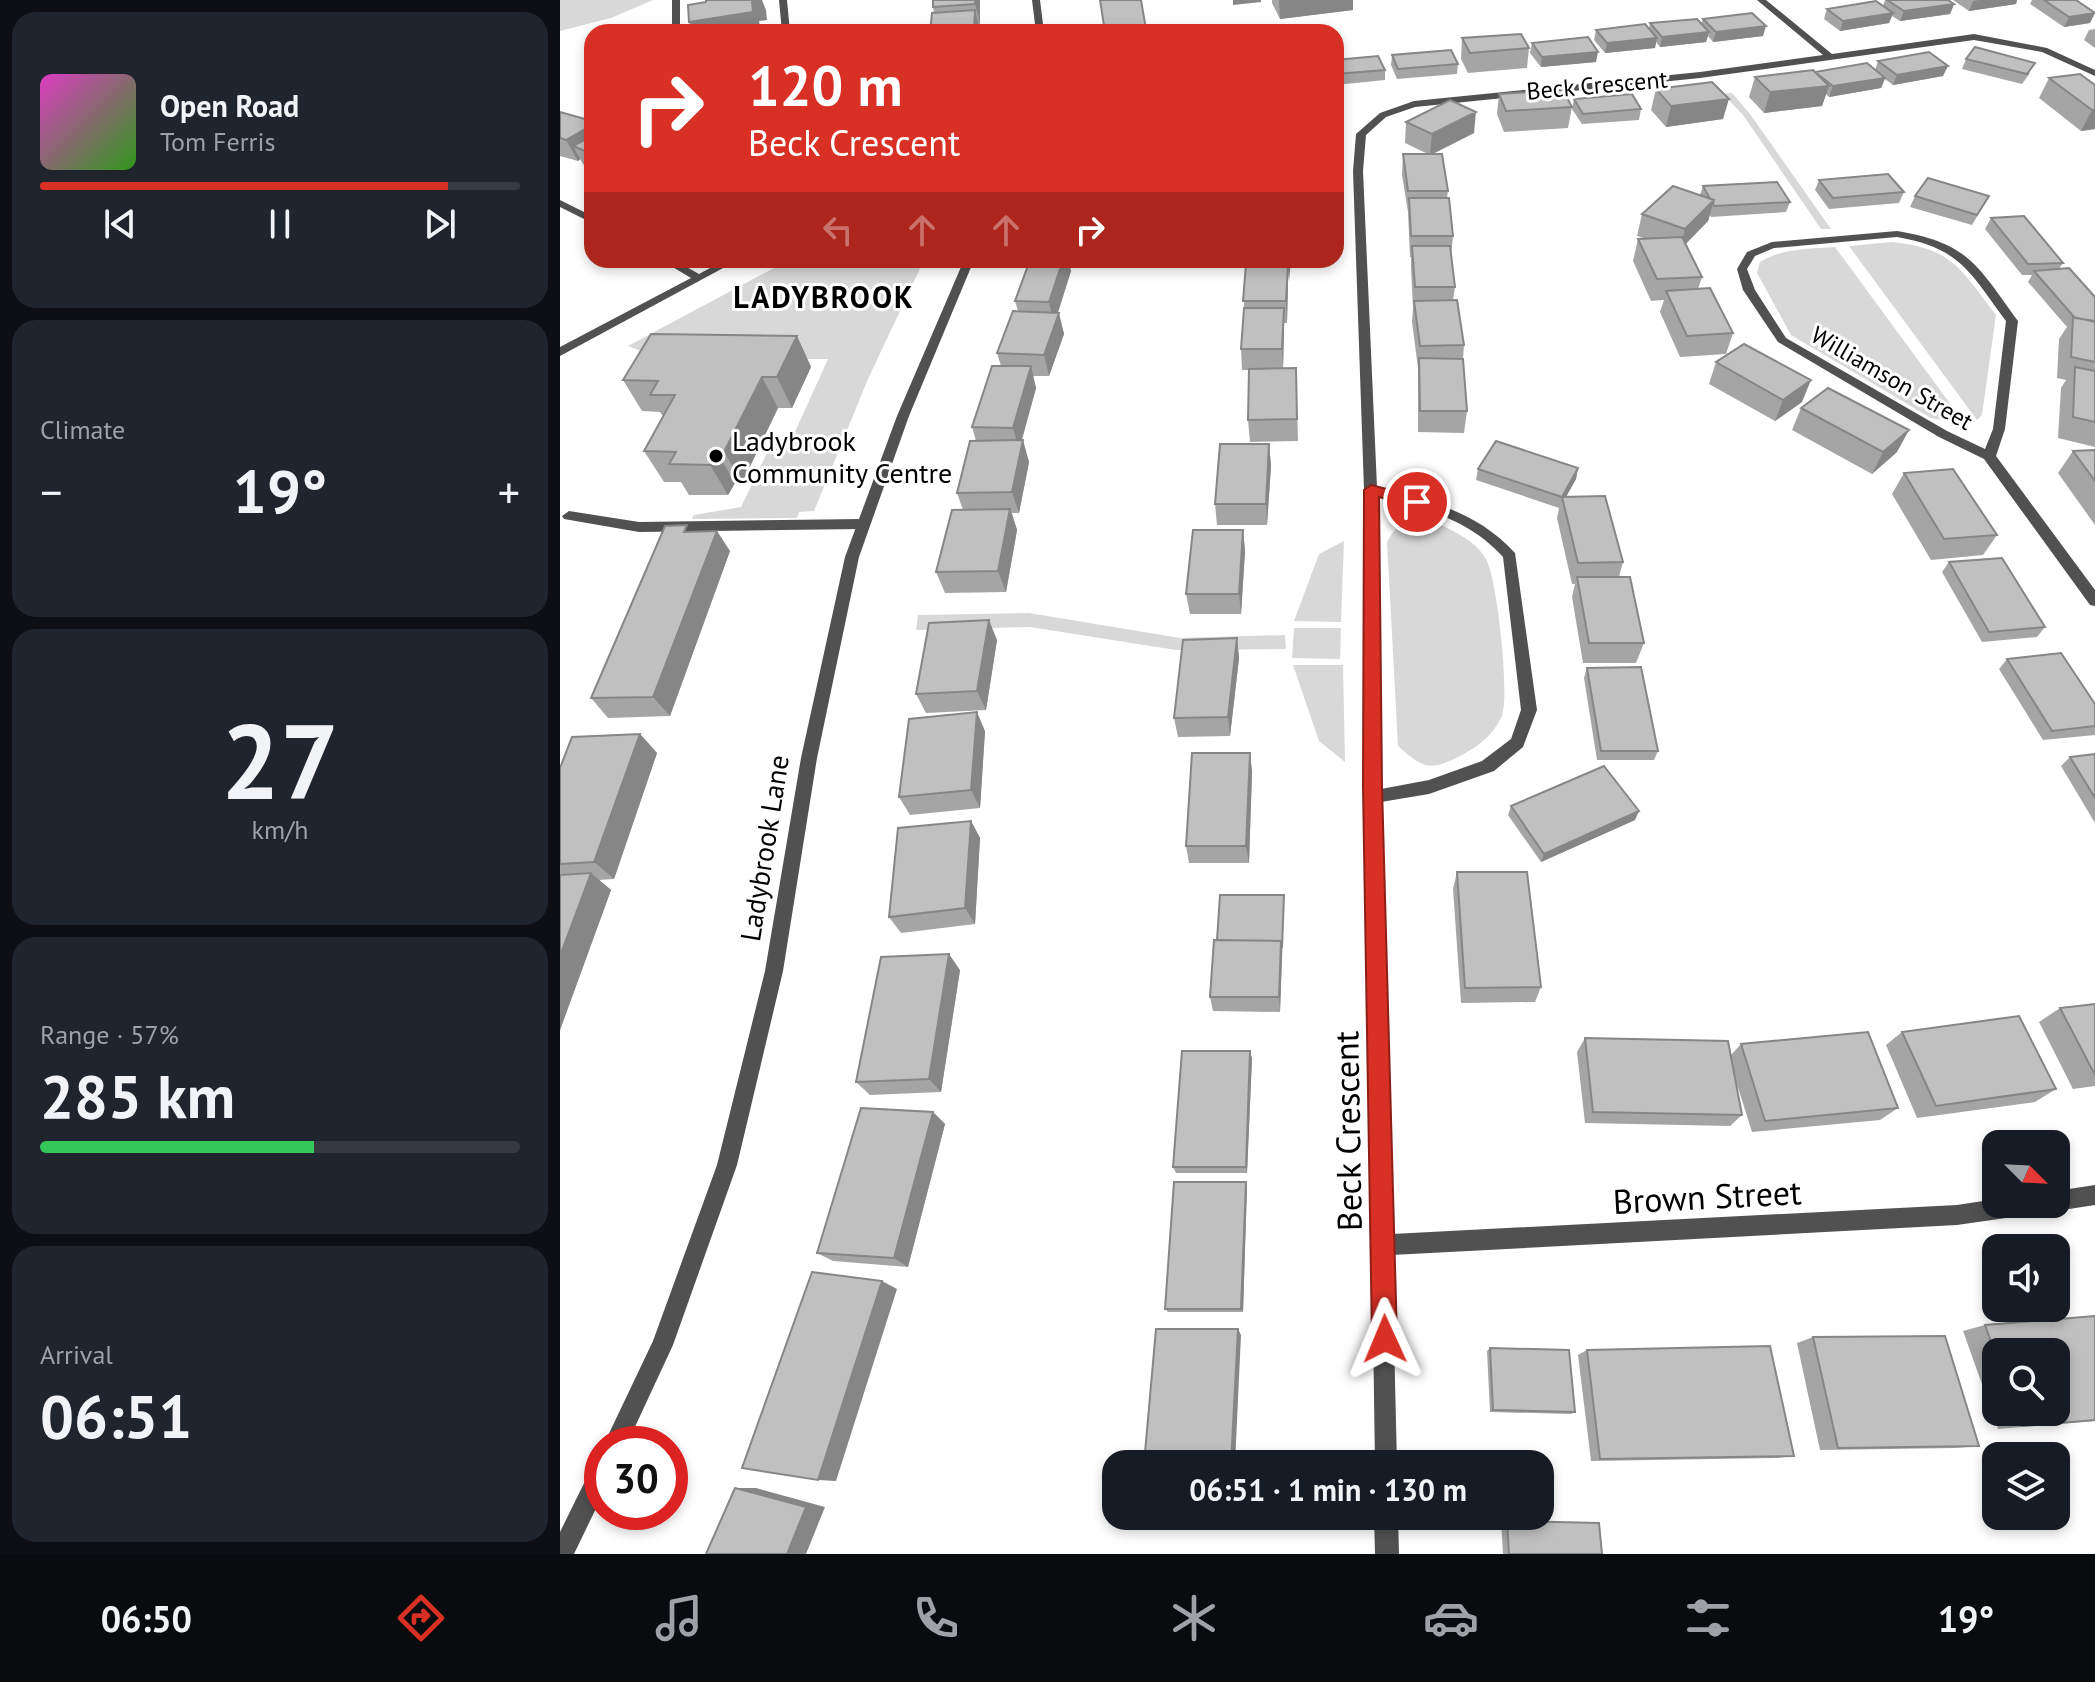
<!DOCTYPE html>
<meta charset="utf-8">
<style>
body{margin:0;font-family:"PT Sans",sans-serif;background:#20242c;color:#f1f3f6;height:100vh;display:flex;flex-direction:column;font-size:30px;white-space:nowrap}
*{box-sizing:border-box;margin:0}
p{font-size:26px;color:#9ea1a6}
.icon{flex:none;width:44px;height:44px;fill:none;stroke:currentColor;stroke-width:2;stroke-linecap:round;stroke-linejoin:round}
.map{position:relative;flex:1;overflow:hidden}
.sheet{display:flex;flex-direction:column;gap:12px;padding:12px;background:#0d0f14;width:560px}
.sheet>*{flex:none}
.guide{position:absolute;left:24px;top:24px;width:760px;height:244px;border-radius:24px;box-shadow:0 4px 12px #0003;background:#d93025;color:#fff;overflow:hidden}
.needle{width:52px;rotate:114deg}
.tools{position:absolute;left:1422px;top:1130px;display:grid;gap:16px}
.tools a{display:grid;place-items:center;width:88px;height:88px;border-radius:16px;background:#171b24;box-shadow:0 4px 12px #0003;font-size:40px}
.speed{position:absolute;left:24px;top:1426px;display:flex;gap:16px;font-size:40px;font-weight:700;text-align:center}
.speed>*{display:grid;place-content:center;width:104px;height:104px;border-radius:50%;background:#171b24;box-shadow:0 4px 12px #0003;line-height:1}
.speed .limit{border:12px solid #d22;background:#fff;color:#111}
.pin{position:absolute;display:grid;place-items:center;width:68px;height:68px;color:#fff;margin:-34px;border:4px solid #fff;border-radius:50%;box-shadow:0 2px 8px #0007}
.me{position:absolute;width:88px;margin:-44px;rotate:359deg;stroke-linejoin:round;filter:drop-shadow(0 0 6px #0008)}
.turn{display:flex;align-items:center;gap:28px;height:168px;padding:0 32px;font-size:36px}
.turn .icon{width:104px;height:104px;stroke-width:2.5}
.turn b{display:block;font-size:56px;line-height:68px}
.lanes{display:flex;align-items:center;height:76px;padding:0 32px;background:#0003;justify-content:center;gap:40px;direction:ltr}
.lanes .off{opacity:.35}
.big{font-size:60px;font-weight:700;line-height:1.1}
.sheet .card{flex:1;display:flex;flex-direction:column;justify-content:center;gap:12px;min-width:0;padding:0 28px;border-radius:24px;background:#20242c}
.sheet .dial{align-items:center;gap:0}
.dial b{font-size:104px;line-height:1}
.song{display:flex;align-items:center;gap:24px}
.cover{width:96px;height:96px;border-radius:12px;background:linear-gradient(135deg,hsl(310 70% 55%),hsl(110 70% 35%))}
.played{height:8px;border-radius:4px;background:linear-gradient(90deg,#d93025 85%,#363941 85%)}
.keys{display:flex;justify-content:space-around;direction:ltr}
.heat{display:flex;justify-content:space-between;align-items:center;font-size:44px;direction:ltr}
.charge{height:12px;border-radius:6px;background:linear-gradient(90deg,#34c759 57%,#363941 0)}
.trip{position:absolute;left:542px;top:1450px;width:452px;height:80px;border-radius:24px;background:#171b24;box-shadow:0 4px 12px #0003;font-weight:700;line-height:80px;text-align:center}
.tabs{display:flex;height:128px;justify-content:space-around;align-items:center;background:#090b0e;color:#9ea1a6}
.tabs .icon{width:56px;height:56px}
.tabs .selected{color:#d93025}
.tabs b{font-size:36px;color:#f1f3f6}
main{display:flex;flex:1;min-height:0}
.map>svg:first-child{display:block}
</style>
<main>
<section class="sheet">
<div class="card">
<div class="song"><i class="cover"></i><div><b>Open Road</b><p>Tom Ferris</p></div></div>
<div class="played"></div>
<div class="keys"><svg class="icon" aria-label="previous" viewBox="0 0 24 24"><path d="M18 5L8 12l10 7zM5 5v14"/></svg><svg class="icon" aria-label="pause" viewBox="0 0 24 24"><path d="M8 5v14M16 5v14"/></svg><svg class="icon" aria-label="next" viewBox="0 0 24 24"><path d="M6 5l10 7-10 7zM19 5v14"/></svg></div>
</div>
<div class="card"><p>Climate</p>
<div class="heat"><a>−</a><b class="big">19°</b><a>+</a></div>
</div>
<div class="card dial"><b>27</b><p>km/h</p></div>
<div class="card"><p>Range · 57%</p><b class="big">285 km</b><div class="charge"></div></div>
<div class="card"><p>Arrival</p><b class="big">06:51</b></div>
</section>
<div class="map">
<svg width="1535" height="1554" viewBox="0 0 1535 1554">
<rect width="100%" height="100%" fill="#fff"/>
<path fill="#d8d8d8" d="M0 0H93L51 18 0 31Z
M1172 93 1190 114 1271 229H1261L1183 115 1163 94Z
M1332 242C1393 248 1401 270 1436 315L1422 415 1417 420 1289 246Z
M1275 247 1405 424 1371 418 1231 335 1197 273 1200 262C1223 248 1249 249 1275 247Z
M229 260H364L308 379 254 511 239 512 237 518 132 519 134 515 181 507 211 445H229L268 359 107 361 68 346Z
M862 516C884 527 916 538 927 561 937 581 951 699 941 718 931 738 916 748 896 758 868 772 861 766 838 746L827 542C836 526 844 519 862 516Z
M784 541 781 622 734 621 759 554Z
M469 613 620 638 725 635 726 649 616 650 470 627 356 630 358 615Z
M734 628H781L780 659 732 658Z
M733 665H783L785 762 759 741Z"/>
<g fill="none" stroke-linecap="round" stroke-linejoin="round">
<path fill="#515151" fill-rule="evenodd" d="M112 0H120V27L116 30 112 27Z
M219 0H227L230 32H222Z
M9 511 79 522 302 519 309 524 302 529 79 532 4 519 2 516Z"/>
<path fill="#515151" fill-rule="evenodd" d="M1197 0H1206L1272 54 1414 34 1487 48 1535 70V76L1482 52 1414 40 1140 78 855 107 826 117 806 135 803 171 817 487C869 500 918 512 955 553L977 710 963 747 934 771 869 794 821 802 832 1234 1397 1205 1436 1199V1204H1484L1481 1211 1474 1214 1397 1225 832 1255 837 1464H815L805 786 804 490 793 171 796 134 820 113 854 101 1140 72 1263 55ZM818 496C865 508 910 520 943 557L961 710 951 739 922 761 869 780 821 789Z
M0 200 32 216V223L0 207Z
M1337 231C1409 243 1417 265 1458 321L1445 429 1436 456 1535 590V606L1530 605 1424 459 1379 437 1218 342 1183 290 1177 269 1187 252 1212 242ZM1337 237C1401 248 1410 273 1446 321L1433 429 1425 449 1387 431 1226 338 1195 290 1187 269 1195 256 1214 248Z
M101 260H114L139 274 165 260H178L0 356V347L131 278Z
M1535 1185V1205L1496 1211 1489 1208 1487 1204H1496V1191Z
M814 1516H838L839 1554H815Z"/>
<path fill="#515151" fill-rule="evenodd" d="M472 0H480L484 32H476Z
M404 260H414L349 416 299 557 257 758 223 971 177 1165 113 1345 67 1444H44L93 1341 157 1165 205 971 241 758 285 557 337 416Z
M42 1460V1496L14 1554H0V1532L34 1463Z"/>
</g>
<path fill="#a5a5a5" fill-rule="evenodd" d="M373 0H420V24H418L420 30 374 13 373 7Z
M581 0 586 32H545Z
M712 0H793V10L720 19 712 3Z
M1325 0H1388L1394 4 1390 14 1340 21 1332 16 1329 23 1280 31 1264 19 1267 9 1323 6Z
M1393 0H1457L1456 4 1409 11Z
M1472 0H1516L1530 23 1504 27 1470 4Z
M1143 19 1203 36 1153 42 1148 36 1146 42 1100 47 1096 42 1095 48 1045 53 1034 40 1036 30 1089 29 1090 23 1141 24Z
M1535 29V48L1524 40 1529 30Z
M902 38 969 48 967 68 908 73 901 59Z
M972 43 1036 62 981 67 970 53Z
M832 55 898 64 897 74 837 79 831 65Z
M1406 59 1470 73 1462 84 1402 69Z
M776 60 825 70V80L776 85Z
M1318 61 1383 76 1333 85 1325 79 1321 88 1269 97 1266 94 1262 106 1204 113 1189 97 1195 77 1255 72 1315 70Z
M1489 78 1535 85V129L1521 131 1479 98Z
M1096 89 1163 119 1106 127 1091 110Z
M939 94 1012 107 1008 128 944 132 937 114Z
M1014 99 1081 109 1079 120 1022 124 1012 109Z
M0 112 32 121V170L25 167 20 159 18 161 0 156Z
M846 122 914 133 873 154 888 191 887 198 893 236 891 257 895 287 893 300 904 345 903 359 907 411 904 433 858 432V368L852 322 853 307 851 268V257H850L848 212 842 175 843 154H868L845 143Z
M1259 180 1344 192 1339 203 1269 209 1255 190Z
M1143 186 1230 202 1226 212 1151 217 1150 215 1148 221 1125 244 1142 277 1138 289 1173 333 1166 354 1120 357 1100 312 1104 300 1091 301 1073 261 1078 239H1087L1077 236 1082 214 1140 195Z
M1355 196H1429L1412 225 1350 207Z
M1431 218 1503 263 1499 269 1535 297V447L1498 438 1501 388 1506 380 1497 378 1499 339 1507 327 1468 282 1472 275H1462L1425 229Z
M470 260H528L526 265 509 264 511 271 498 313 504 334 489 376H473L476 388 462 440 469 462 459 513H452L457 530 446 592 385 593 376 572 403 510 397 493 416 441 412 427 441 366 437 353 458 311 455 301Z
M687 260H731L728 281 727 323H724L723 368H736L738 441 690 442 688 420 689 370H682L681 349Z
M237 336 251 367 232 408H218L182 483H175L168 495H129L121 482H104L84 451 103 416 100 412 82 411 63 380Z
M1156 362 1242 402 1215 421 1149 384Z
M1241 408 1337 452 1312 474 1232 430Z
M709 444 711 466 707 525H657L655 504Z
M1535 450V525L1498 473 1513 451Z
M1018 468 1016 479 1006 497 1063 562 1059 577 1084 643 1076 663H1023L1012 597 1015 584H1012L997 518 999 508 916 480 918 469Z
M1344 473 1437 535 1423 555 1371 560 1332 494Z
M683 530 685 551 681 614H630L626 594Z
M131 531 170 551 110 716 48 718 31 698Z
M1389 562 1485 627 1477 637 1422 642 1382 572Z
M677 638 679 658 670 736 618 737 614 718Z
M437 640 426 710 366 713 356 694Z
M1447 659 1535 704V735L1483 740 1439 669Z
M1027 668 1098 751 1094 760H1037L1024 678Z
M425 731 420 808 350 815 339 797Z
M80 734 97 753 54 879 39 880 51 890 0 1030V768Z
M690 753 692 772 689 863H629L626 846Z
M1535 754V823L1501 766 1510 757Z
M951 806 1075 820 981 862 948 815Z
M411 821 420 838 415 924 341 933 329 917Z
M897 872 981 987 975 1002 901 1003 893 889Z
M724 895 720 1012 653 1011 650 997 657 940Z
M400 970 381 1092 310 1095 296 1082Z
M1535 1004V1086L1513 1089 1479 1022 1500 1008Z
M1342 1032 1496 1089 1475 1102 1357 1118 1326 1045Z
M1025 1038 1171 1055 1181 1044 1338 1108 1320 1120 1192 1132 1175 1078 1182 1115 1170 1126 1025 1123 1017 1052Z
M692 1058 687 1173H616L613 1167Z
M373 1112 385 1124 348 1267 273 1261 257 1253Z
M686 1182 687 1187 683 1312H608L605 1309Z
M1535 1316V1421L1438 1429 1403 1331 1425 1325ZM1436 1352 1496 1412H1436Z
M1253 1337 1419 1446 1396 1448 1260 1450 1237 1343Z
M930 1348 1015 1412 1011 1414 930 1412 927 1351Z
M1027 1350 1234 1456 1217 1458 1031 1461 1018 1355Z
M941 1521 1039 1523 1042 1554H943Z"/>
<path fill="#868686" d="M200 0H202L206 10 207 20 199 21 201 32H133L129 22Z
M415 0H420V24L415 4Z
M673 0H701V2L673 5Z
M719 0H793V10L720 19Z
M1419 0H1457L1456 4 1409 11 1413 1Z
M1394 4 1390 14 1340 21 1344 11Z
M415 10 420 30V32H414Z
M1333 13 1329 23 1280 31 1283 21Z
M1535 13 1530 23 1504 27 1509 17Z
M1206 26 1203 36 1153 42 1156 32Z
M1149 32 1146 42 1100 47 1102 37Z
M1097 38 1095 48 1045 53 1047 43Z
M1038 52 1036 62 981 67 982 57Z
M1388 66 1383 76 1333 85 1337 75Z
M1325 78 1321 88 1269 97 1273 86Z
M1269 86 1262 106 1204 113 1210 92Z
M1169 99 1163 119 1106 127 1111 106Z
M1532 110H1535V129L1521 131Z
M916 112 914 133 870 155 872 134Z
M32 125V153L13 146 20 159 18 161 6 140Z
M1154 200 1148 221 1119 251 1125 229Z
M503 260H508L511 271 494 324 489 302Z
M729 260H731L729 281Z
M728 264V285L727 323 726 301Z
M724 308V329L723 370 722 349Z
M499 313 504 334 489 376 484 355Z
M237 336 251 367 232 408 217 377Z
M471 366 476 388 459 449 453 428Z
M202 377 218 408 182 483 164 452Z
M1251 380 1242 402 1215 421 1223 400Z
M1349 430 1337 452 1312 474 1323 452Z
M463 440 469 462 459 513 452 492Z
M709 444 711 466 707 525 706 504Z
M157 452 175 483 168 495 150 465Z
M1018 468 1016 479 1003 502 1002 497Z
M450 509 457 530 446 592 438 571Z
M683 530 685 551 681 614 679 594Z
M157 531 170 551 110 716 93 697Z
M429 620 437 640 426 710 417 691Z
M677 638 679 658 670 736 668 717Z
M417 712 425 731 420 808 411 790Z
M80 734 97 753 54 879 34 862Z
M690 753 692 772 689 863 686 846Z
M1079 811 1075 820 981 862 984 854Z
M411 821 420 838 415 924 405 908Z
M31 873 51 890 0 1030V956Z
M724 895V904L720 1012 719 997Z
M389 954 400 970 381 1092 369 1079Z
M690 1051 692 1058 687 1173 686 1167Z
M373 1112 385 1124 348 1267 334 1258Z
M686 1182 687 1187 683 1312 681 1309Z
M322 1281 337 1289 276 1481 258 1480Z
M678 1329 681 1335 675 1464H671Z
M175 1488H196L265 1507 246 1554H227Z"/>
<path fill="#c0c0c0" stroke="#868686" stroke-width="2" d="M146 0H200V1L192 2 193 12 129 22 128 5 146 2Z
M373 0H415V4L373 7Z
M540 0H581L586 29 545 32Z
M1327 0H1388L1394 4 1344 11Z
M1484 0H1516L1535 13 1509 17Z
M1316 1 1333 13 1283 21 1267 9Z
M415 10 414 32H370L372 13Z
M1192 13 1206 26 1156 32 1143 19Z
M1137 19 1149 32 1102 37 1090 23Z
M1085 24 1097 38 1047 43 1036 30Z
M961 34 969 48 910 53 902 38Z
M1028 37 1038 52 982 57 972 43Z
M1415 47 1475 63 1467 74 1406 59Z
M891 50 898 64 838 69 832 55Z
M1369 52 1388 66 1337 75 1318 61Z
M818 56 825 70 776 74V60Z
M1307 63 1325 78 1273 86 1255 72Z
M1253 70 1269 86 1210 92 1195 77Z
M1520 74 1535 85V110H1532L1489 78Z
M1152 82 1169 99 1111 106 1096 89Z
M1003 90 1012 107 946 111 939 94Z
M1072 94 1081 109 1023 114 1014 99Z
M890 100 916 112 872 134 846 122Z
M0 112 32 121V125L6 140 0 138Z
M32 136V154L13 146Z
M843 154H882L888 191H848Z
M1328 174 1344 192 1273 198 1259 180Z
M1368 178 1429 196 1417 215 1355 196Z
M1217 182 1230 202 1154 206 1153 204 1154 200 1150 199 1143 186Z
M1113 186 1154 200 1125 229 1082 214Z
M849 198H889L893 236H851Z
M1464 216 1503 263 1468 264 1431 218Z
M1122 237 1142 277 1097 279 1078 239Z
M852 246H890L895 287H855Z
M470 260H503L489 302 455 301Z
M686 264H728L726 301H683Z
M1509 268 1535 297V321L1515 318 1474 271Z
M1150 288 1173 333 1127 336 1106 291Z
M897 300 904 345 860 346 854 301Z
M684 308H724L722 349H681Z
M453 311 499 313 484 355 437 353Z
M1513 317 1535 322V362L1511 357Z
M91 334 237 336 217 377H202L164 452H157L150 465 109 464 116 452 84 451 115 395H90L98 381 63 380Z
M1184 344 1251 380 1223 400 1156 362Z
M859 358 903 359 907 411H860Z
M432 366H471L453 428 412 427Z
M1515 367 1535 371V422L1513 417Z
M736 368 737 419 688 420 689 369Z
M1268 388 1349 430 1323 452 1241 408Z
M463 440 452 492 397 493 410 441Z
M936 441 1018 468 1002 497 918 469Z
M660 444H709L706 504H655Z
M1535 450V481L1513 451Z
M1393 469 1437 535 1384 539 1344 473Z
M1045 496 1063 562 1018 563 1002 497Z
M450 509 438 571 376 572 392 510Z
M127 525 124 532 157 531 93 697 31 698 105 526Z
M633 530H683L679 594H626Z
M1442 558 1485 627 1429 632 1389 562Z
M1017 577H1070L1084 643H1029Z
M429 620 417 691 356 694 369 623Z
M677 638 668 717 614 718 623 640Z
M1501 653 1535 704V726L1492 731 1447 659Z
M1081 667 1098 751H1041L1027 668Z
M417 712 411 790 339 797 349 719Z
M80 734 34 862 0 864V768L12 737Z
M632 753H690L686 846H626Z
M1535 754V798L1510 757Z
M1044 766 1079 811 984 854 951 806Z
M411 821 405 908 329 917 338 828Z
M897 872H967L981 987 905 988Z
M31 873 0 956V875Z
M660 895H724L722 948 721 941 657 940Z
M654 940 721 941 719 997H650Z
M389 954 369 1079 296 1082 321 957Z
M1535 1004V1075L1500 1008Z
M1459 1016 1496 1089 1376 1106 1342 1032Z
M1308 1032 1338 1108 1205 1121 1181 1044Z
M1025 1038 1168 1041 1182 1115 1033 1112Z
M622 1051H690L686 1167H613Z
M301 1108 373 1112 334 1258 257 1253Z
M614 1182H686L681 1309H605Z
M252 1272 322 1281 258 1480 182 1468Z
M1535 1316V1420L1462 1426 1457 1412H1496V1352H1436V1355L1425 1325Z
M596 1329H678L671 1464H584Z
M1385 1336 1419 1446 1278 1448 1253 1337Z
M1210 1346 1234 1456 1040 1459 1027 1350Z
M930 1348 1009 1350 1015 1412 933 1410Z
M175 1488 246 1507 227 1554H146Z
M947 1521 1039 1523 1042 1554H949Z"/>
<path fill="#d93025" stroke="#8d1f18" stroke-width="2" d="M811 485 862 498 864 502 857 507 819 497 822 786 837 1339 833 1348 825 1351 816 1348 812 1339 803 786 804 490Z"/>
<circle fill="#000" stroke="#fff" stroke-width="3" cx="156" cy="456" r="8"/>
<g text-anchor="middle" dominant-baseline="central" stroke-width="6" stroke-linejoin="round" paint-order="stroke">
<g font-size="24" fill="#000" stroke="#fff">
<text transform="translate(1037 85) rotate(-5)">Beck Crescent</text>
<text transform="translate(1332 378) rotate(30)">Williamson Street</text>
</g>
<g font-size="28" fill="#000" stroke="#fff" text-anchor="start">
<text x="172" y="440">Ladybrook<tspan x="172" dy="32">Community Centre</tspan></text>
</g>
<g font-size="28" fill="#000" stroke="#fff">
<text transform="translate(204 848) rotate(-81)">Ladybrook Lane</text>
</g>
<g font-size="30" font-weight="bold" letter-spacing="2" fill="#000" stroke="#fff">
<text x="264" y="296">LADYBROOK</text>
</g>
<g font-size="34" fill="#000" stroke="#fff">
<text transform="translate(787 1131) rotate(-91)">Beck Crescent</text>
<text transform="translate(1147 1196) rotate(-3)">Brown Street</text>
</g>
</g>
</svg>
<div class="tools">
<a><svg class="needle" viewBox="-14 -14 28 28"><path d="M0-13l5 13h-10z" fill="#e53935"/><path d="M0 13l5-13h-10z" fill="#9ea1a6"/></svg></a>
<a><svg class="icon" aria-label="sound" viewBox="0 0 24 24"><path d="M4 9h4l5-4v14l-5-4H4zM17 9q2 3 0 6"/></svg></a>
<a><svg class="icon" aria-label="search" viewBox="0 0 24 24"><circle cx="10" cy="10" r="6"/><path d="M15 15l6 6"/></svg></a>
<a><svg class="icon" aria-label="layers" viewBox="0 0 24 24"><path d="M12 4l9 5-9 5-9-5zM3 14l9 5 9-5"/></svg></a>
</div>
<div class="speed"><div class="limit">30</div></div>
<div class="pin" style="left:857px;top:502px;background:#d93025"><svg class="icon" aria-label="arrive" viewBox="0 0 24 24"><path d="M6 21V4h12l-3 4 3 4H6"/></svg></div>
<svg class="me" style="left:825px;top:1339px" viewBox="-20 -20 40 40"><path d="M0-17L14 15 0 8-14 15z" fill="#d93025" stroke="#fff" stroke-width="4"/></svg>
<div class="trip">06:51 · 1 min · 130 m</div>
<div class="guide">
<div class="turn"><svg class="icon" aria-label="right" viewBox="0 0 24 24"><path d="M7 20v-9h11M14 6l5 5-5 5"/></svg><div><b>120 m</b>Beck Crescent</div></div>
<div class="lanes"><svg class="icon off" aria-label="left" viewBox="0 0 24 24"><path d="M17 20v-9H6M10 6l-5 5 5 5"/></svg><svg class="icon off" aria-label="ahead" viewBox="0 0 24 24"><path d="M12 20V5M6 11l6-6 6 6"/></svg><svg class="icon off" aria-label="ahead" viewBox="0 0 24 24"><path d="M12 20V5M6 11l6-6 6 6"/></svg><svg class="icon" aria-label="right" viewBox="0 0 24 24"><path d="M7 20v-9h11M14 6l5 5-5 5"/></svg></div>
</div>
</div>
</main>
<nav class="tabs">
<b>06:50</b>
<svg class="icon selected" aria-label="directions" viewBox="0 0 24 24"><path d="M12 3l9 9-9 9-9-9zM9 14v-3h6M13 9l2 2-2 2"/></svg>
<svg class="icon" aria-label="music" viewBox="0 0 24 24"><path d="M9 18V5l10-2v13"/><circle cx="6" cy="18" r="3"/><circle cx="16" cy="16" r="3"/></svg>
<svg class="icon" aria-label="phone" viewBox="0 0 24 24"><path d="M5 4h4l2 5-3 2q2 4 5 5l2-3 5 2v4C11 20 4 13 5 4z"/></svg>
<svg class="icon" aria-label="climate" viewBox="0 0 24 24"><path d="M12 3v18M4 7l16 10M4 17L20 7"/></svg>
<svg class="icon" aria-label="car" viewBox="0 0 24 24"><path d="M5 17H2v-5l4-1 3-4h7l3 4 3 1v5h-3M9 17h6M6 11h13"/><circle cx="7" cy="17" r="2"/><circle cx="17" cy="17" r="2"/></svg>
<svg class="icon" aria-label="filters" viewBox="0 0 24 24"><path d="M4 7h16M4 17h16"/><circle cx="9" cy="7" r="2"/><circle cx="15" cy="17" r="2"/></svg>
<b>19°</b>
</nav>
